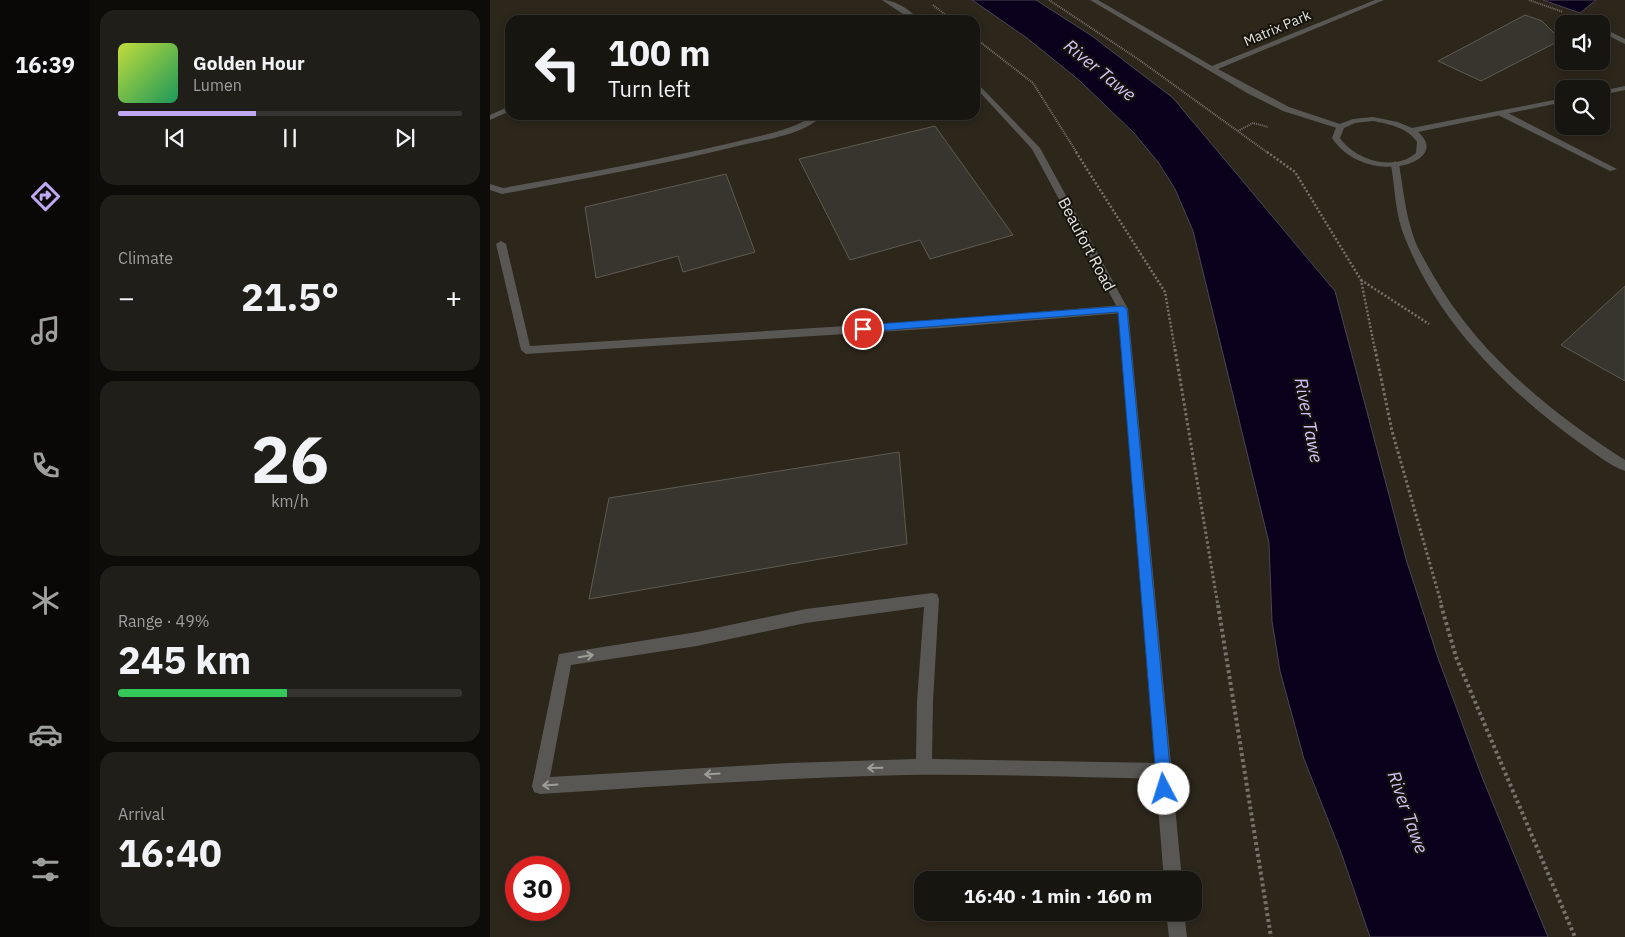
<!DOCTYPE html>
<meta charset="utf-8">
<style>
body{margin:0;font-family:"IBM Plex Sans",sans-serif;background:#201e19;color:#f1f3f6;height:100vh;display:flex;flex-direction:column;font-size:19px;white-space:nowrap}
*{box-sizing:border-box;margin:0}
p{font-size:16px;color:#9e9f9f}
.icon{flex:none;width:28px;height:28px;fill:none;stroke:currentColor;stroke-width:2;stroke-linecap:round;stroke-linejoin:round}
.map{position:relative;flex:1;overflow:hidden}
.drawer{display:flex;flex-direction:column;gap:10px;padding:10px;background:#0d0c09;width:400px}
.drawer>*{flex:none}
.banner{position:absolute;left:15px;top:15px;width:475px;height:105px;border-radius:15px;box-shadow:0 2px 8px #0003,0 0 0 1px #363430;background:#171510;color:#f1f3f6;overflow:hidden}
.fabs{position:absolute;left:1065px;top:15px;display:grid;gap:10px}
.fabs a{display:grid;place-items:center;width:55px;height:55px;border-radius:10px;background:#171510;box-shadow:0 2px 8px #0003,0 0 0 1px #363430;font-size:25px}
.speed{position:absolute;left:15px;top:856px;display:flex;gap:10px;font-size:25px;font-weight:700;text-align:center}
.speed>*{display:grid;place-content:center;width:65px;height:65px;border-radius:50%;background:#171510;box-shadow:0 2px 8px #0003,0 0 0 1px #363430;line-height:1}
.speed .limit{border:8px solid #d22;background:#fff;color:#111}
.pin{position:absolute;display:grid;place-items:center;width:42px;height:42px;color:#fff;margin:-21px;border:2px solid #fff;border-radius:50%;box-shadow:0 1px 5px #0007}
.me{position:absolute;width:55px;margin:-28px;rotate:355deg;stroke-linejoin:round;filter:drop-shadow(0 0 4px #0008)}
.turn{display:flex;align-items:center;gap:18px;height:105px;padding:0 20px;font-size:22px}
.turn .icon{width:65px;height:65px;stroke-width:2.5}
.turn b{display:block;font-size:35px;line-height:42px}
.big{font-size:38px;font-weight:800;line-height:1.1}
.drawer .card{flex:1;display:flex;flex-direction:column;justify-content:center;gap:8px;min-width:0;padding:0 18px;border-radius:15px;background:#201e19}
.drawer .dial{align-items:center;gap:0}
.dial b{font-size:65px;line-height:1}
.song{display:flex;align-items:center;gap:15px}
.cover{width:60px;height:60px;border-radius:8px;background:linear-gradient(135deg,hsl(70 70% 55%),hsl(150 70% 35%))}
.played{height:5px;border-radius:2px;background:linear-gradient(90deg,#c1a8f3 40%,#363430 40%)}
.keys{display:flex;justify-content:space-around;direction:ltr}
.heat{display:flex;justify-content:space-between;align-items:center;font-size:28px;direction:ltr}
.charge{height:8px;border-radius:4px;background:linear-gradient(90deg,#34c759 49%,#363430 0)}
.trip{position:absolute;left:424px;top:871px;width:288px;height:50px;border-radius:15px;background:#171510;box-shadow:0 2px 8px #0003,0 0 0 1px #363430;font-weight:800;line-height:50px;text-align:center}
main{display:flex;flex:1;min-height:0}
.dock{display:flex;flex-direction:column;width:90px;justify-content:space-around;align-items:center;background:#090806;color:#9e9f9f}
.dock .icon{width:35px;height:35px}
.dock .on{color:#c1a8f3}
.dock b{font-size:22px;color:#f1f3f6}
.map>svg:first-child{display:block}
</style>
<main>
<nav class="dock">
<b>16:39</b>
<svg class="icon on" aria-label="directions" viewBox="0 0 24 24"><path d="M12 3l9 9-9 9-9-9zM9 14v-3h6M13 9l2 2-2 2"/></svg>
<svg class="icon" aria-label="music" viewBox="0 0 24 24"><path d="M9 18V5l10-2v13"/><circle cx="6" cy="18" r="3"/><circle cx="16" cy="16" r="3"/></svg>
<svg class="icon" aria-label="phone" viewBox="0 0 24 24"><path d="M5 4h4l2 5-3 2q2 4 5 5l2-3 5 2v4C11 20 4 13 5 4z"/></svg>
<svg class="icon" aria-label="climate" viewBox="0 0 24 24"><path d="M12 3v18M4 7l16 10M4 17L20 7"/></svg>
<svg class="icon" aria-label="car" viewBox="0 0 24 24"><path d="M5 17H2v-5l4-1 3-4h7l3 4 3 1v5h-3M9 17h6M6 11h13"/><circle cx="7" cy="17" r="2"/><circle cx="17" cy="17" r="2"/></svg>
<svg class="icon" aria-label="filters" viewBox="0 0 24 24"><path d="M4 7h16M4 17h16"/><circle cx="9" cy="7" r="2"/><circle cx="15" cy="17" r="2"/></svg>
</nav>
<section class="drawer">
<div class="card">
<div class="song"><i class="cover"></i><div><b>Golden Hour</b><p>Lumen</p></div></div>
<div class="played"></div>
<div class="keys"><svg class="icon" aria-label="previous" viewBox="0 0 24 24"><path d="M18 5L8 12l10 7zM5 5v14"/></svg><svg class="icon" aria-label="pause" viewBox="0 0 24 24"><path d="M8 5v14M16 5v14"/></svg><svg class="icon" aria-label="next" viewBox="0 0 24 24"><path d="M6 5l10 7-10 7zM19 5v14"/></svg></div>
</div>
<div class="card"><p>Climate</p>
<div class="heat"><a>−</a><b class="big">21.5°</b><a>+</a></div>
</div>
<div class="card dial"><b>26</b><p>km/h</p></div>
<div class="card"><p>Range · 49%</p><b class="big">245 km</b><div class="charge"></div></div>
<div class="card"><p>Arrival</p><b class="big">16:40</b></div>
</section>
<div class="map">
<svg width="1135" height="937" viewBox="0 0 1135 937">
<rect width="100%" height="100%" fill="#1f1c16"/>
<path fill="#2c261b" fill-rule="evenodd" d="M0 0H1135V937H0ZM20 20H485V115H20ZM1074 24H1111V61H1074ZM1074 89H1111V126H1074ZM26 868H69V910H26ZM432 880H702V912H432Z"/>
<path fill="#0a001b" stroke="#4c4456" d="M482 0H546L602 36 683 98 845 291 916 559 948 658 992 777 1058 937H880L852 855 814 759 790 671 782 621 779 543 703 231 685 189 668 162 644 133 590 81 537 38Z
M1053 0H1106L1090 13Z"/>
<path fill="#38342e" stroke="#5e5b53" d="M1035 15 1052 21 1071 40 991 81 948 61Z
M445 126 523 235 440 259 430 240 360 260 309 159Z
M236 174 265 252 193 272 188 256 106 278 95 207Z
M1135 286V381L1071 345Z
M409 452 417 544 99 599 119 498Z"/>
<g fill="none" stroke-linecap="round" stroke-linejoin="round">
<path stroke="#75726d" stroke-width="2" stroke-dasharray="1 1" stroke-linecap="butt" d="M559 0 648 59 778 153
M1039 0 1073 12
M443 5 462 20
M485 38 543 83 587 153
M748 131 763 123 778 127"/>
<path stroke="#75726d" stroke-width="2.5" stroke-dasharray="2 2" stroke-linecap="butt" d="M586 152 675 292 685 350
M777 152 805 172 871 280 885 350
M871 280 939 324"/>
<path stroke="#75726d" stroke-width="3" stroke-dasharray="2.5 2.5" stroke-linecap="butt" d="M685 349 728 606
M885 349 902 431 952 606"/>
<path stroke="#75726d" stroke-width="4" stroke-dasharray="3 3" stroke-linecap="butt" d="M728 605 781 937
M951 605 966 657 1085 937"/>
<path fill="#585753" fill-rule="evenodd" d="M600 0H608L722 66 885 0H894L728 69 799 107 853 125V129H850L793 111 757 93Z
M1088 17H1092L1104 24H1095L1088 19Z
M1111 27 1135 39V44L1111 32Z
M20 106V111L0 120V115Z
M1008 111H1014L1127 169 1120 171 1008 115Z
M324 115H333C314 135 277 139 252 145 172 165 92 179 12 194L0 190V184L13 188C90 174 168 160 245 142 271 135 302 131 324 115Z
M905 161 909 164C913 187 915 212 923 235 927 249 936 262 943 275 988 354 1060 412 1135 460V471C1118 465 1102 451 1087 441 1016 389 948 322 915 238 905 215 905 188 901 164Z
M11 241 16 244 40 346 451 320 633 305 638 309 633 313 451 328 36 354 31 350 6 244Z
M442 593 447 594 449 599 443 701 442 759 673 763 679 765 681 771 679 777 673 779C587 777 502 774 416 775 294 778 172 786 50 794L44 792 42 786 69 654 207 632 316 609ZM434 607 427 701 426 759 299 763 60 777 81 665 207 646 316 623Z"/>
<path fill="#585753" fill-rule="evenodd" d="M392 0C405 0 421 10 429 20H422Z
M485 81 550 148 638 309 692 880H674L628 309 542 149 485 87Z
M1135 86V90L1111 95V91Z
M1074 98V102L928 132C964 163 876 189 842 138L847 125 863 119 883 117 908 122 922 128ZM883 121C899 124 918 128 927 142L926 153C904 172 865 160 850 138L854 128 865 123Z
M676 912H694L697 937H679Z"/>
</g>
<defs><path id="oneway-shaft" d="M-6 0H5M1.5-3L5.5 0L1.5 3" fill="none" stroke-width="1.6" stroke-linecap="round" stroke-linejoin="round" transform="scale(1.25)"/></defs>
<g stroke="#9e9d98">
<use href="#oneway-shaft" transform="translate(96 656) rotate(-9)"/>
<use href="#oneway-shaft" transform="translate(385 768) rotate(179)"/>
<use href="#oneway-shaft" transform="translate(222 774) rotate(176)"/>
<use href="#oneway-shaft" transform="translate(60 785) rotate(176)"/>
</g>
<path fill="#1a73e8" stroke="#114b97" d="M633 306 637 309 682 789 680 795 674 797 669 795 667 789 628 312 373 332 368 329 373 325Z"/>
<g text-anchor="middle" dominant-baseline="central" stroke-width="4" stroke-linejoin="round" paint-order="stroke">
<g font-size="14" fill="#e5e3de" stroke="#16130d">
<text transform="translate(787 28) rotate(-23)">Matrix Park</text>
</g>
<g font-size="16" fill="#e5e3de" stroke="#16130d">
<text transform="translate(597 244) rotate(62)">Beaufort Road</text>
</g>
<g font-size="18" font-style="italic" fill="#d4c2f8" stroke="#16130d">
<text transform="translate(610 70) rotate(39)">River Tawe</text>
<text transform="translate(819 420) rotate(79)">River Tawe</text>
<text transform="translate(918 812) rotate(70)">River Tawe</text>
</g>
</g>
</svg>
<div class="fabs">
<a><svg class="icon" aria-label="sound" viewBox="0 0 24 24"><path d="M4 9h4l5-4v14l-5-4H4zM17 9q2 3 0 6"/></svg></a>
<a><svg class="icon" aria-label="search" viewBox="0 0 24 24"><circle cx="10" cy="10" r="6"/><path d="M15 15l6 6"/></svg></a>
</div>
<div class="speed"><div class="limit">30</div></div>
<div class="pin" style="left:373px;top:329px;background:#d93025"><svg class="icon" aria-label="arrive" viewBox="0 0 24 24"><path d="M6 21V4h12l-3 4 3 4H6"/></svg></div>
<svg class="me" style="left:674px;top:789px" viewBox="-20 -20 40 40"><circle r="19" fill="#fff"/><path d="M0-13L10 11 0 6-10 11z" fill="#1a73e8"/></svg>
<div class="trip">16:40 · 1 min · 160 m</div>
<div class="banner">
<div class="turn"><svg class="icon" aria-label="left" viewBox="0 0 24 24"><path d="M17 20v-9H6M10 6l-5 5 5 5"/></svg><div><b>100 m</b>Turn left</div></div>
</div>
</div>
</main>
